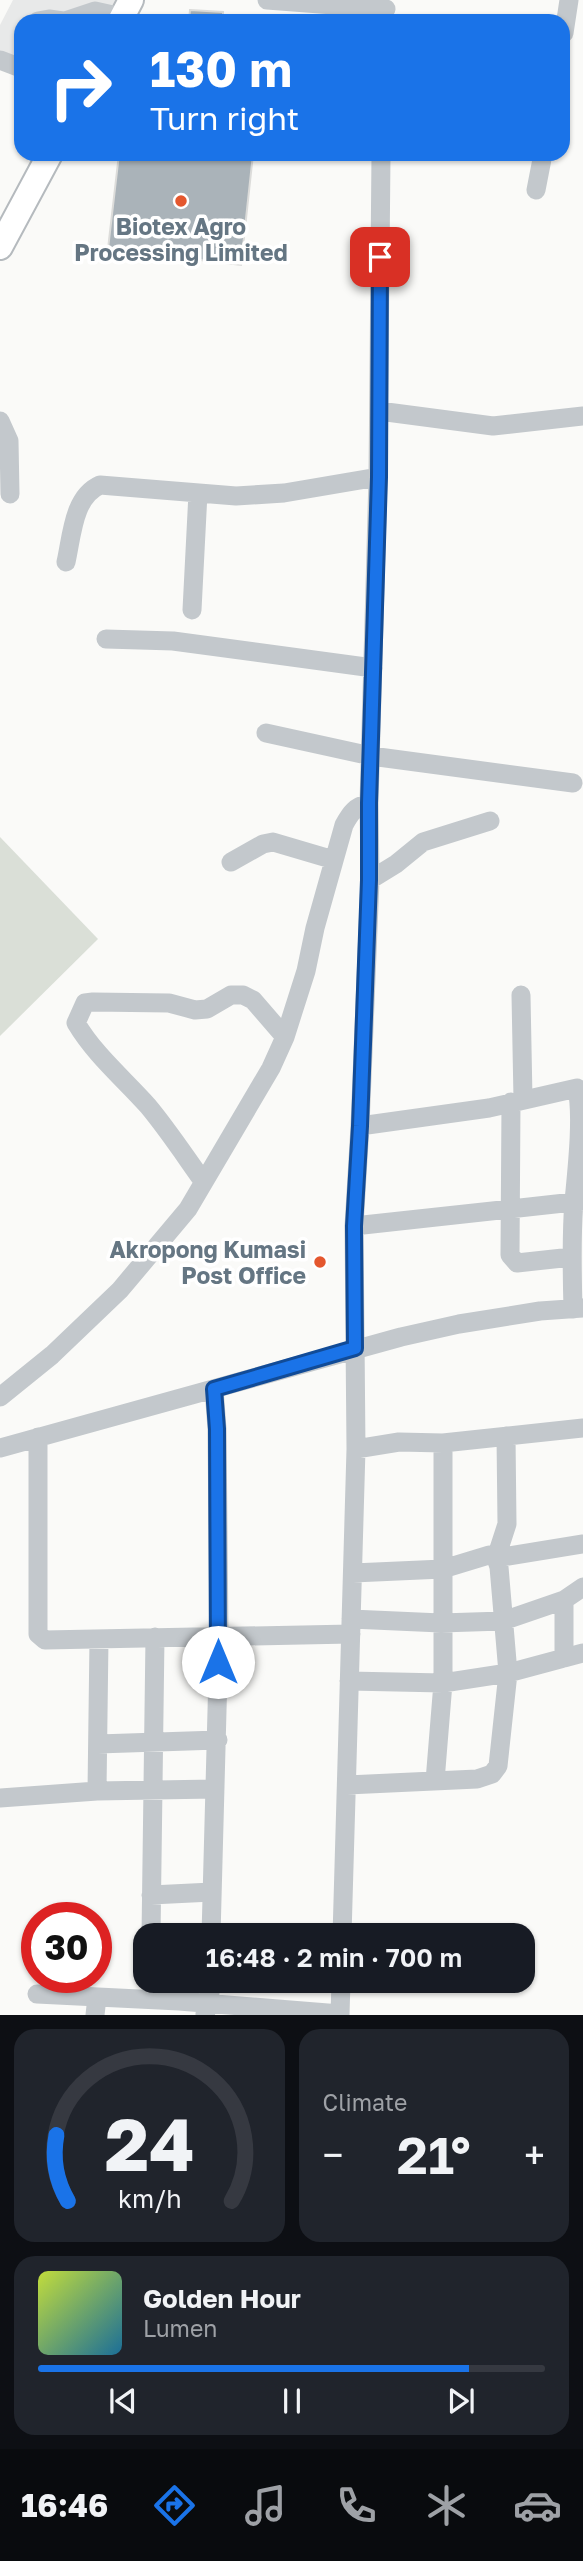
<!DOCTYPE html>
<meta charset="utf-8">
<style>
body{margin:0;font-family:"Golos Text",sans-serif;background:#20242c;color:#f1f3f6;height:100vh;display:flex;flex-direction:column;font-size:26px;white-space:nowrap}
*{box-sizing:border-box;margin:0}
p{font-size:23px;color:#9ea1a6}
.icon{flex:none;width:38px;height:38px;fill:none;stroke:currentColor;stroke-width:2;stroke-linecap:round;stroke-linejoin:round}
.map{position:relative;height:2015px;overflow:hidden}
.panel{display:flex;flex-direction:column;gap:14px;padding:14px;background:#0d0f14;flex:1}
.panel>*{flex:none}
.guide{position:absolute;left:14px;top:14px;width:556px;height:147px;border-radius:21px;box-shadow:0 2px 5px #0004;background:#1a73e8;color:#fff;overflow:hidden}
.speed{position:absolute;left:21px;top:1902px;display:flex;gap:14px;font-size:35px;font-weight:700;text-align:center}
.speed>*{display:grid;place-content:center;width:91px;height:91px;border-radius:50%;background:#171b24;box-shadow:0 2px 5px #0004;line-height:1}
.speed .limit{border:10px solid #d22;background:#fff;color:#111}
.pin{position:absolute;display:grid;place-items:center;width:60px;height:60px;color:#fff;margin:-30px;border-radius:14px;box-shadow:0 4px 10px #0006}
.me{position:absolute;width:77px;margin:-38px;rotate:0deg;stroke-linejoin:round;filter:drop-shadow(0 0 5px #0008)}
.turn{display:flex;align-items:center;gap:24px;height:147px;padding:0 21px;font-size:32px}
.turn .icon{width:91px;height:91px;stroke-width:2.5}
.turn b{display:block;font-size:49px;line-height:60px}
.big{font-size:52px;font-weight:600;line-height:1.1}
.panel .card{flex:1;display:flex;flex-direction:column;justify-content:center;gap:10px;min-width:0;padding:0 24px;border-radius:21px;background:#20242c}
.panel .dial{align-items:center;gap:0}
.dial svg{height:182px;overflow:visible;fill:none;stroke:#363941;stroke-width:7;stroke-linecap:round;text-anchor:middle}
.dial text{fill:#f1f3f6;stroke:none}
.song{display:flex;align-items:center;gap:21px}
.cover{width:84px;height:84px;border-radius:10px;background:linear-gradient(135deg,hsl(70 70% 55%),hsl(200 70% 35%))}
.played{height:7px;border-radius:4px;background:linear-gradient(90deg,#1a73e8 85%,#363941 85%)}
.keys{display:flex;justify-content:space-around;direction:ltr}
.heat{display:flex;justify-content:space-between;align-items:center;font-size:38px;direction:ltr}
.panel .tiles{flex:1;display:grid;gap:14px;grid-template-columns:1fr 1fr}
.card:last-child{grid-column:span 2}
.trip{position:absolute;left:133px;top:1923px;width:402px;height:70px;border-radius:21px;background:#171b24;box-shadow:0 2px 5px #0004;font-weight:600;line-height:70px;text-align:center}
.tabs{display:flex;height:112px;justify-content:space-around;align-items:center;background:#090b0e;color:#9ea1a6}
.tabs .icon{width:49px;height:49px}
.tabs .on{color:#1a73e8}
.tabs b{font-size:32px;color:#f1f3f6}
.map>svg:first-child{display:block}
</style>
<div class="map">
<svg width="583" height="2015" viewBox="0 0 583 2015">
<rect width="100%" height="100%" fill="#fafaf8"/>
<path fill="#e8e9e9" d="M13 0H117L106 21H21V79L0 68V25Z"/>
<path fill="#dadfd7" d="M0 837 98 939 0 1036Z"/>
<path fill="#aab3b9" stroke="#dcdcda" stroke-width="2" d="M190 10 223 12V21H189Z
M119 154H253L241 265 108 249Z"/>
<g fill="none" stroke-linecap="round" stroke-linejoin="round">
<g stroke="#b5babe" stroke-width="28">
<path id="major" d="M120 21 131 0
M0 247 50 154"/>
</g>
<path stroke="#c3c8cc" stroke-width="19" d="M267 0 386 9
M38 21 49 19 63 21
M65 21 95 11 122 17
M564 33 569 0
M0 60 21 68
M536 190 543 154
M379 411 493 426 583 416
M0 421 9 441 10 494
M66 562C72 536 73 497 100 485L236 496 284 493 378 477
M192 610 198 493
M106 639 173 641 373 668
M266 733 371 756 573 783
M231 862 263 844 273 842 334 860
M370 880 396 864 423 842 490 821
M521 995 523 1099
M511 1102 510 1255 517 1263 572 1257
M360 1126 489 1108 577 1088C583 1117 577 1169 574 1201 571 1237 572 1273 573 1309
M203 1181C185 1156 168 1130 148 1106 124 1079 95 1055 76 1023L85 1003 93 1002 169 1003 195 1010 207 1009 231 995H243L253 1000 285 1037
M354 1226 583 1201
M0 1397 52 1355 120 1290 188 1209 271 1068 285 1037 306 971 315 928 344 825C351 812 355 807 369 803
M506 1436 507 1524 496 1558 583 1544
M38 1437V1634L45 1640 351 1634
M0 1448 401 1337 459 1324 540 1311 583 1308
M356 1449 399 1442 443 1443 583 1428
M351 1619 441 1623 503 1621 564 1600 583 1587
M564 1658V1600
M349 1681 443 1683 508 1673 583 1653
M98 1744 218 1740
M435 1781 443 1683V1443
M347 1785 477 1779 492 1774 498 1766 508 1673 499 1567 496 1558 489 1555 443 1569 353 1573
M97 1791 99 1639
M0 1798 97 1791 214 1789
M151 1895 212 1892
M151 1936 155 1637
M211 1936 219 1636 217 1429 214 1389
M342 1936 356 1449 354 1226 360 1126 370 880 369 803 378 477 381 154
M37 1994 179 2001 340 2014
M205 2014 209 2004 211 1981
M95 2015 97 1997
M340 2015 341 1981"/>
<use href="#major" stroke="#fff" stroke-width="24"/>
</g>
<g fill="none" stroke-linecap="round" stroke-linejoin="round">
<g stroke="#114b97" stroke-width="18">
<path id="route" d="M218 1662 217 1429 214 1389 355 1348 354 1226 360 1126 369 880V803L379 477 380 257"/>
</g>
<use href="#route" stroke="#1a73e8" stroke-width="12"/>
</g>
<g fill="#e4572e" stroke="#fff" stroke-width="2.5">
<circle cx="181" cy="201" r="7"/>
<circle cx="320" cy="1262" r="7"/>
</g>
<g text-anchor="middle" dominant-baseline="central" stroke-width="7" stroke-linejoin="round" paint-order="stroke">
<g font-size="23" font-weight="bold" fill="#657683" stroke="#fff">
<text x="181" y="226">Biotex Agro<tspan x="181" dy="26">Processing Limited</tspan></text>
<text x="306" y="1249" text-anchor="end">Akropong Kumasi<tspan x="306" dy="26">Post Office</tspan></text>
</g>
</g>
</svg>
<div class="speed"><div class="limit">30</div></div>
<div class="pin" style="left:380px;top:257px;background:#d93025"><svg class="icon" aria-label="arrive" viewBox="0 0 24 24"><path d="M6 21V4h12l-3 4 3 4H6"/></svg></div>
<svg class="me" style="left:218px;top:1662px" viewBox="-20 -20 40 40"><circle r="19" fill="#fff"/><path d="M0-13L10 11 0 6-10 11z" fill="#1a73e8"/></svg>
<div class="trip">16:48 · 2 min · 700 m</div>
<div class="guide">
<div class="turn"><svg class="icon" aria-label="right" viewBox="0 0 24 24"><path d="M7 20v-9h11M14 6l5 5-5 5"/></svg><div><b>130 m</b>Turn right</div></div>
</div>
</div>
<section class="panel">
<div class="tiles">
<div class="card dial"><svg viewBox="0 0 100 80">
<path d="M14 69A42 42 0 1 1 86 69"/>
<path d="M14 69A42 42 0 0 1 9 40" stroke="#1a73e8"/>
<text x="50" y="56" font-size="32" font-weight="700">24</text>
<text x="50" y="72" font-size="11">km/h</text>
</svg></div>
<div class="card"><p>Climate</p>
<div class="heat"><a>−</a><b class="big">21°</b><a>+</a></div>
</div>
<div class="card">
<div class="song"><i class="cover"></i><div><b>Golden Hour</b><p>Lumen</p></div></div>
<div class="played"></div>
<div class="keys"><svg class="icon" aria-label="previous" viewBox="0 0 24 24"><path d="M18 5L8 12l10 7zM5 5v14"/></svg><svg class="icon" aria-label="pause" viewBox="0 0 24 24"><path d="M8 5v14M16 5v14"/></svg><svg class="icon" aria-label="next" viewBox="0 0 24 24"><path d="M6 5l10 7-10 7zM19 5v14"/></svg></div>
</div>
</div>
</section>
<nav class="tabs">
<b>16:46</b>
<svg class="icon on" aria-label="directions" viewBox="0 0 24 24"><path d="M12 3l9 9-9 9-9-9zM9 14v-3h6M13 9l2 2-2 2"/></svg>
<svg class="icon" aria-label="music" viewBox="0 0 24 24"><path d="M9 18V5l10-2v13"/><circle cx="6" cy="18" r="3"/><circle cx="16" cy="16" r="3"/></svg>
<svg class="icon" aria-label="phone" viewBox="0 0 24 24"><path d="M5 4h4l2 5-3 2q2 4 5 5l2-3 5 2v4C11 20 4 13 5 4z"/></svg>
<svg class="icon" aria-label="climate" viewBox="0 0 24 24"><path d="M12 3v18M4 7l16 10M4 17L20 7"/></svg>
<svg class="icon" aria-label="car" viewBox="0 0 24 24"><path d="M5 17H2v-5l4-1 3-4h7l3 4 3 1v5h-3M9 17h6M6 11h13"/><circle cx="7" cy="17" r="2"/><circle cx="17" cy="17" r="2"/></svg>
</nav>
